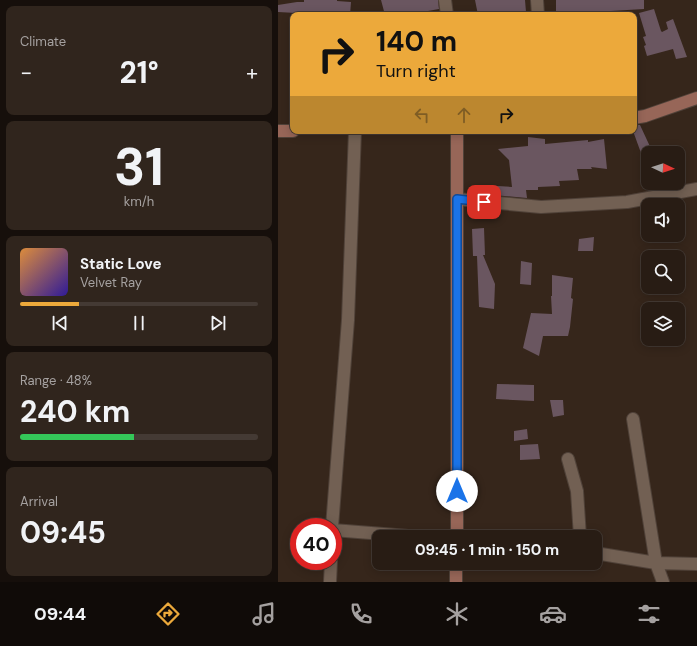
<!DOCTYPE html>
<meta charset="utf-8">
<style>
body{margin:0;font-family:"DM Sans",sans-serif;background:#30251d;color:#f1f3f6;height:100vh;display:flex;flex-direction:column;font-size:15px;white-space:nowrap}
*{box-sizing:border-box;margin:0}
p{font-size:13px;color:#a5a1a0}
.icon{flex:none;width:22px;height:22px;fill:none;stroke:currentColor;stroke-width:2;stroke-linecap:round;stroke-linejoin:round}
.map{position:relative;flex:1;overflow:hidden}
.details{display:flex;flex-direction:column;gap:6px;padding:6px;background:#160f0b;width:278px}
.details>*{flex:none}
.top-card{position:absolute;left:12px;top:12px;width:347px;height:122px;border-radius:8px;box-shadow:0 2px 10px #0003,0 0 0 1px #443a34;background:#eca93b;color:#111;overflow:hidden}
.needle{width:26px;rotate:94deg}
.tools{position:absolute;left:363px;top:146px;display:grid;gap:8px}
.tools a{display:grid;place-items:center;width:44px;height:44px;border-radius:8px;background:#281c14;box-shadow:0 2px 10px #0003,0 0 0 1px #443a34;font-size:20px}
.speed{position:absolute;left:12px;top:518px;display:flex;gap:8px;font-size:20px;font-weight:700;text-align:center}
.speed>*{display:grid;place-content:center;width:52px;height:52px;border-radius:50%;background:#281c14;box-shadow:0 2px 10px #0003,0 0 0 1px #443a34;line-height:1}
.speed .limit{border:6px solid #d22;background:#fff;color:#111}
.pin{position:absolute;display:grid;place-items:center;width:34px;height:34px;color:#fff;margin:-17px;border-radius:8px;box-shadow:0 2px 6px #0006}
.me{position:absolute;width:44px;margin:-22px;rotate:0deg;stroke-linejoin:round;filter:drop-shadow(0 0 3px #0008)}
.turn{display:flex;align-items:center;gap:14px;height:84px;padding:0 20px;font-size:18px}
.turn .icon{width:52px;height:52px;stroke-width:2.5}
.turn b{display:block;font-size:28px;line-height:34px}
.lanes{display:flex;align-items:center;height:38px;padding:0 20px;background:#0003;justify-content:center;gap:20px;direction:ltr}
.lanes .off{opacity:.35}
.big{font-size:30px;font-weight:700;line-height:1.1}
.details .widget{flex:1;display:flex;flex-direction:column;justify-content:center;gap:6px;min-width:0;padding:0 14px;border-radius:8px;background:#30251d}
.details .dial{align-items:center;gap:0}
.dial b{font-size:52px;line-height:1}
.song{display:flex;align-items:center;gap:12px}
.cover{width:48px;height:48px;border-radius:6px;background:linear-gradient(135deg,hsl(30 70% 55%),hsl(250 70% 35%))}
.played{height:4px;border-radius:2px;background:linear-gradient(90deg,#eca93b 25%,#443a34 25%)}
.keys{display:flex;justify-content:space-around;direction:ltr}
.heat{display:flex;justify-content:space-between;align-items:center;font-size:22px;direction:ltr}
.charge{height:6px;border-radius:3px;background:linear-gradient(90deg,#34c759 48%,#443a34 0)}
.trip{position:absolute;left:94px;top:530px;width:230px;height:40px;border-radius:8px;background:#281c14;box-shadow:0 2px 10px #0003,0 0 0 1px #443a34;font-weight:700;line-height:40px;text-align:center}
.tab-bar{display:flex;height:64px;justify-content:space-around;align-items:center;background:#100b08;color:#a5a1a0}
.tab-bar .icon{width:28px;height:28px}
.tab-bar .on{color:#eca93b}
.tab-bar b{font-size:18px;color:#f1f3f6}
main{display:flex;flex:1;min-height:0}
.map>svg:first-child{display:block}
</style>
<main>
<section class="details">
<div class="widget"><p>Climate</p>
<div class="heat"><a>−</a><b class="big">21°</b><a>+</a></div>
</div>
<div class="widget dial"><b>31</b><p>km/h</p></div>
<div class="widget">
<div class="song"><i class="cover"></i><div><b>Static Love</b><p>Velvet Ray</p></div></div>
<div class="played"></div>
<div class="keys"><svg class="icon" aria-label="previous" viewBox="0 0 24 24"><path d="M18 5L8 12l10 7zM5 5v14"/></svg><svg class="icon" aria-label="pause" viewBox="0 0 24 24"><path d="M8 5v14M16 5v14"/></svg><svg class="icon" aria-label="next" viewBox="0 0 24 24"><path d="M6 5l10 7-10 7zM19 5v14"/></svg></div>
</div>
<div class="widget"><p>Range · 48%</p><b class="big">240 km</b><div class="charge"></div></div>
<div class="widget"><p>Arrival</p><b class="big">09:45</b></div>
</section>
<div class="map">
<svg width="419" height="582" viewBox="0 0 419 582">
<rect width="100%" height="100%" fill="#36261b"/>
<path fill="#6a5660" d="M26 0H59V1L73 2 72 15H60L61 12 44 13V11L18 13 0 12V5L19 2H26Z
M103 0H160L161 9 150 11 151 15H107Z
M197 0H247L248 12 235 14V15H200Z
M278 0H366V9L333 11 316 15H278Z
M376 9 383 31 384 32 390 29 388 22 395 19 409 57 398 59 395 49 369 56 366 46 368 45 365 37 368 36 361 13Z
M356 125H362L375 153H363L355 131H356Z
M250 137 267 139V144L310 140V142L326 139 329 169 313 167 314 169H299L301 180 281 181 282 186 260 187V190H248L249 198 203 194V185L234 187 231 160 220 149 250 146Z
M206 228 207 255H205L217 284 216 309 201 307 199 256H195L194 229Z
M316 237 315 251H300L301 239Z
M243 261 254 263 253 285 242 284Z
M274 275 295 278 293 298 295 299 292 327 290 336H265L261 356 245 348 253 313 274 314 273 296H274Z
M219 384 256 385V401L218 399Z
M272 400H285L286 415 275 417Z
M249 429 250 439 236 441V431Z
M260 444 262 459 242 460V445Z"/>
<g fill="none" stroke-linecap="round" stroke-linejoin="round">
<g stroke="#504239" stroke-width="14">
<path id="street" d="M167 0 169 15
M259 0 260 15
M179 199 263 207 349 202 419 189
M355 419 378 563 385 582
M290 459 299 491 302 537
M54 527 70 320 77 131
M55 530 143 537
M317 553 378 563 419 564
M52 582 53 561"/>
</g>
<g stroke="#504239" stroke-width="14">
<path id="secondary" d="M356 118 367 116 419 98
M0 131H15
M179 537V131
M178 582V563"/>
</g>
<use href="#street" stroke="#726053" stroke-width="12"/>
<use href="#secondary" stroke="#976658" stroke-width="12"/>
</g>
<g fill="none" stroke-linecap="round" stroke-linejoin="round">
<g stroke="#114b97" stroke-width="10">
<path id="route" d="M179 491V199L206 202"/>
</g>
<use href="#route" stroke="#1a73e8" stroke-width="7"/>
</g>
</svg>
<div class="tools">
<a><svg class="needle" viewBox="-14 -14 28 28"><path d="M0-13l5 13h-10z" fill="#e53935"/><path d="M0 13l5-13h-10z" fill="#a5a1a0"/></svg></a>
<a><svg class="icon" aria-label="sound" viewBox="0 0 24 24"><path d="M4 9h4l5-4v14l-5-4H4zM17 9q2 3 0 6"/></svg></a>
<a><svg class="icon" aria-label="search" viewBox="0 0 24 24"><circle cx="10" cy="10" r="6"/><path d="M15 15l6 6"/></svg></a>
<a><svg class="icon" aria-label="layers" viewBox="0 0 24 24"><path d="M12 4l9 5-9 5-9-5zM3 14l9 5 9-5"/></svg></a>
</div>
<div class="speed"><div class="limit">40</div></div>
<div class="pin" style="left:206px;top:202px;background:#d93025"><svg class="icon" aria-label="arrive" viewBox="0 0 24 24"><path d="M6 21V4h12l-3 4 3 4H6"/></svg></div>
<svg class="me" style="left:179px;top:491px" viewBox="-20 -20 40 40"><circle r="19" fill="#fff"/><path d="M0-13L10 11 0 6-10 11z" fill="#1a73e8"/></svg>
<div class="trip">09:45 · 1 min · 150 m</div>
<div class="top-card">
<div class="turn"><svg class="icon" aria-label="right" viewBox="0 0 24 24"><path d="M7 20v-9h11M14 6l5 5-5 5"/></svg><div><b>140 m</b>Turn right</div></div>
<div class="lanes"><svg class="icon off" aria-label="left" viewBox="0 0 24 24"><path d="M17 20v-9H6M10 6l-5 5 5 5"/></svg><svg class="icon off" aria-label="ahead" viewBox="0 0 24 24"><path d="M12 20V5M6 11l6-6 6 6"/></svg><svg class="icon" aria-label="right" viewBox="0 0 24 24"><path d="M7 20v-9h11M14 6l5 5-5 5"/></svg></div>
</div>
</div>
</main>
<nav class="tab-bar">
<b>09:44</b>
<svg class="icon on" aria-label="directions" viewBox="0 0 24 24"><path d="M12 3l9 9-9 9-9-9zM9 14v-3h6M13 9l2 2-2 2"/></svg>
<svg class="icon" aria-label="music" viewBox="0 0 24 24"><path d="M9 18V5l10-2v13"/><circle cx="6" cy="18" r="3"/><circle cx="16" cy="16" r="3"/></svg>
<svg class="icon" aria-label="phone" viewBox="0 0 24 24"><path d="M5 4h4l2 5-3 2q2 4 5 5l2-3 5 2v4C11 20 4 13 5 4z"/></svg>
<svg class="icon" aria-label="climate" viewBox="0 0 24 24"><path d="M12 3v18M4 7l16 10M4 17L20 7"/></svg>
<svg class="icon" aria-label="car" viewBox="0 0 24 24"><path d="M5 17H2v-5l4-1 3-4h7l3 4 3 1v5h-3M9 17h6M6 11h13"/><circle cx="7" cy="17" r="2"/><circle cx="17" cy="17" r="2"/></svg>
<svg class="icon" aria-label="filters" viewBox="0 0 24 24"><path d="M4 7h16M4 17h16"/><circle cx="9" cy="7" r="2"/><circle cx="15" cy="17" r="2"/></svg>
</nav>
